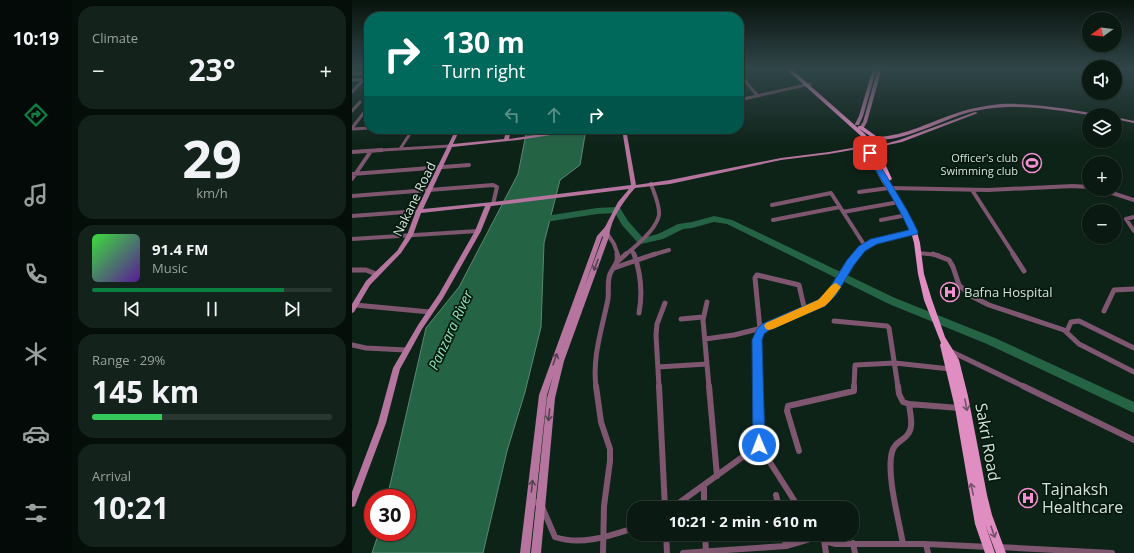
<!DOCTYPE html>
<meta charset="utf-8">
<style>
body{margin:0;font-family:"Open Sans",sans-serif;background:#13231b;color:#f1f3f6;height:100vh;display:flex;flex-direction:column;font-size:15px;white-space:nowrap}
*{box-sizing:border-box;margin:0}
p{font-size:13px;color:#99a19f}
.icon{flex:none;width:22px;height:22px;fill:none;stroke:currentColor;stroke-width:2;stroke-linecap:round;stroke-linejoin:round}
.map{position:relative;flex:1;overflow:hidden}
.panel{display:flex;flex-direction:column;gap:6px;padding:6px;background:#060e0a;width:280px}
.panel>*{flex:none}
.banner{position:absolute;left:12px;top:12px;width:380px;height:122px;border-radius:16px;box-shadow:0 1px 3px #0004,0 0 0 1px #2a3832;background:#00695c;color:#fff;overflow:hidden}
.needle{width:26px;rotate:255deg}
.fabs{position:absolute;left:730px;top:12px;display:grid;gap:8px}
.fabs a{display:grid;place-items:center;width:40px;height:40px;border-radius:50%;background:#0a1a12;box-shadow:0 1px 3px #0004,0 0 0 1px #2a3832;font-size:20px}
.speed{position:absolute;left:12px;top:489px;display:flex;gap:8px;font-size:20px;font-weight:700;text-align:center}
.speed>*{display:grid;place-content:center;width:52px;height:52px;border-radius:50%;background:#0a1a12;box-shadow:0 1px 3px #0004,0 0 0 1px #2a3832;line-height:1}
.speed .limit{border:6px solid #d22;background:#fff;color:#111}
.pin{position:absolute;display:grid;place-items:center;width:34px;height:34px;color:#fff;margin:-17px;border-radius:8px;box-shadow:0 2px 6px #0006}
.me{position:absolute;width:44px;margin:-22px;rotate:359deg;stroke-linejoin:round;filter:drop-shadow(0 0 3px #0008)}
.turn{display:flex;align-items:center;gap:14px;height:84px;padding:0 12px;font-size:18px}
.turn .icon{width:52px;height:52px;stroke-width:2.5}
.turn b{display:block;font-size:28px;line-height:34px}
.lanes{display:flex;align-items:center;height:38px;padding:0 12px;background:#0003;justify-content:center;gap:20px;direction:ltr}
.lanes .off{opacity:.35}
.big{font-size:30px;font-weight:700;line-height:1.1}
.panel .tile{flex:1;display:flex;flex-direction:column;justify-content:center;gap:6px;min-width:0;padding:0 14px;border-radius:16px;background:#13231b}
.panel .dial{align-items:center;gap:0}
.dial b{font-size:52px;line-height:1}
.song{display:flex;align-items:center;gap:12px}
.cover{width:48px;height:48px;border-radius:6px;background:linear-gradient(135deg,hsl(120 70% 55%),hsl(270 70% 35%))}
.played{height:4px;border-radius:2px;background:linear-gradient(90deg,#0b8043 80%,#2a3832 80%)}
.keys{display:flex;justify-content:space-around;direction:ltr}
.heat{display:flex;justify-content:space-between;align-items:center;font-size:22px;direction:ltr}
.charge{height:6px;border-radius:3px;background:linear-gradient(90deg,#34c759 29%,#2a3832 0)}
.trip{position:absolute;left:275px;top:501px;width:232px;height:40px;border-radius:16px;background:#0a1a12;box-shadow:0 1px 3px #0004,0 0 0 1px #2a3832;font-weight:700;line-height:40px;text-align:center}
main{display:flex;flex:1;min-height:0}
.tab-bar{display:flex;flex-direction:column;width:72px;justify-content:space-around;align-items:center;background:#040a07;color:#99a19f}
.tab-bar .icon{width:28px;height:28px}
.tab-bar .selected{color:#0b8043}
.tab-bar b{font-size:18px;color:#f1f3f6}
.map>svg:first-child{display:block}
</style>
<main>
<nav class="tab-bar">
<b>10:19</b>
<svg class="icon selected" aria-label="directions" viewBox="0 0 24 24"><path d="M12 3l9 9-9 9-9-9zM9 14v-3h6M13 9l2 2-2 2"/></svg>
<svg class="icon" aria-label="music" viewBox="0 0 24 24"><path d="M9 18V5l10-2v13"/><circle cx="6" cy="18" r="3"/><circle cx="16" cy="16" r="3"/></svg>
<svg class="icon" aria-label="phone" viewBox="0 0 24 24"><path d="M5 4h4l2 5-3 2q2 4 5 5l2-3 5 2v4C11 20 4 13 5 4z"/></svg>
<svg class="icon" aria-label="climate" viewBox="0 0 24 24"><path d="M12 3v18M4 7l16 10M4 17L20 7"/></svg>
<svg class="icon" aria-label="car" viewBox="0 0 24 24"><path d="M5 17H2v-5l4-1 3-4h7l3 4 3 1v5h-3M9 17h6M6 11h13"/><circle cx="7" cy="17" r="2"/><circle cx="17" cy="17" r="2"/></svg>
<svg class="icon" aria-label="filters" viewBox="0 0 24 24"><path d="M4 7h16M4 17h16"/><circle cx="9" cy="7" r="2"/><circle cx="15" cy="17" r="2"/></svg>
</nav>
<section class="panel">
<div class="tile"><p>Climate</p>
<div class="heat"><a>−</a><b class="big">23°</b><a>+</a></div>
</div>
<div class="tile dial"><b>29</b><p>km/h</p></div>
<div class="tile">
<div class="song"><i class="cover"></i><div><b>91.4 FM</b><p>Music</p></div></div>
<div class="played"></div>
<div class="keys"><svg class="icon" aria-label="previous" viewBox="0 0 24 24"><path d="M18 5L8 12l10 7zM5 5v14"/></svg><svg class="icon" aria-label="pause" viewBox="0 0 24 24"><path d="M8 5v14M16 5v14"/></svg><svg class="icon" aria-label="next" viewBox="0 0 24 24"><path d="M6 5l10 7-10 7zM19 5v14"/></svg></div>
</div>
<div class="tile"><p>Range · 29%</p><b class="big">145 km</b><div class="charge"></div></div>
<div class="tile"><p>Arrival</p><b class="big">10:21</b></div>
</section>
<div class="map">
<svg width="782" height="553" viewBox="0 0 782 553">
<rect width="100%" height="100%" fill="#0e2318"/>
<path fill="#256345" stroke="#5a8972" d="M175 129H234L228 165 208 180 192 243 189 327 173 392 155 451 131 553H20L27 532H55V498H35L74 328 107 287 166 174Z"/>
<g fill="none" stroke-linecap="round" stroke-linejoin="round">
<path fill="#256345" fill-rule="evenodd" d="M265 207 268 208 276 221 291 238 306 234 326 224 340 222 362 216 380 220 543 298 643 338 782 402V413L635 344 537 304 375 224 362 222 340 228 331 229 311 239 289 244 286 243 270 225 263 213 245 214 187 223 183 220 187 217 245 208Z"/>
<path stroke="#7e566f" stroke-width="3" d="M768 68 782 69
M0 73 5 68
M0 74 17 73
M387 74 406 96
M0 80 17 79
M0 92 17 74
M387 100 458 84
M0 111 8 102
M0 128 17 106
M0 129 17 128
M48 149 61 129
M14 151 98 146"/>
<path stroke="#7e566f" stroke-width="4" d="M0 152 30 150
M0 174 117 165
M0 179 19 151
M748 189 782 200
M620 190 662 255
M507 192 537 188 636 190 721 186 737 187
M0 196 141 185 145 187 141 204
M420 205 479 193 513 246
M491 212 547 202
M0 216 67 211
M782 217 774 219 782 231
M421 220 488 207
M529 220 555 215
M255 233 262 244 266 255
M0 239 126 231
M280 250 282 255
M566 253 586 255
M273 255C283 247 305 228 307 215 308 205 302 193 299 184
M300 255 317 250
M503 255C519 238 540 236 562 232"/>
<path stroke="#7e566f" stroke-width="5" d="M282 254C289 274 291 292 287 313
M581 254 597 260 601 267 607 285 619 296 637 305 712 330 727 344 782 372
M661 254 672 271
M265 262 274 254
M262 268 303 254
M0 270H14L24 274
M355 302 351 320 357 387
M3 305 78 312
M752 311 762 290 782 289
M329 319 351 317
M482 321 535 326 537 328 546 387
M408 329 403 278 405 275 447 285 453 311
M715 331 719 322 727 321 782 348
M353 339 382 335 410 328
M0 345 14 348 54 350
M598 351 673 387
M306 367 355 364
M244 387C240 357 250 329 256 299 257 291 255 282 258 274 261 267 267 263 265 254
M307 387 304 335 305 324 313 303
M406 387V336C421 317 446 317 465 306 484 295 491 271 504 254
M502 387 503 365 543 363 598 369"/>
<path stroke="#7e566f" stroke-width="6" d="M244 386 249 422 258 449V461L252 506 251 553
M307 386 313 508
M357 386 365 476
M406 386 407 445 447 508
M546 386 547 394 551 402 557 404 607 408
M671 386 782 440
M447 451 435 411 436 406 502 391V386
M352 485V508
M424 495 427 508
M178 503 188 502 203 537C229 546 257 536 282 528
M320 508 407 445
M314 534 315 553
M353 534 354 553
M432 534 434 546
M466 534 476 542 484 544H574L637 547
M472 540 474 553
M501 543 503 553
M551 544C547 520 534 474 540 452 543 441 551 442 556 434 562 427 558 413 557 404
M574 544 576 553
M646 547 760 553
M331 553 434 546 468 536"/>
<path fill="#b5759e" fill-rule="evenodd" d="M521 68H525L511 116 507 125H503V124L507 116Z
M526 68H530L515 122 511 129H507V128L511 122Z
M648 104C680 103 712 108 744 114L746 115H737C694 108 650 101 608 115 591 121 538 146 524 138L526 137C556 135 577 122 605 113 619 108 633 106 648 104Z
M623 112 626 113 550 142 531 146 529 145 547 140Z
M763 117 782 121V123L763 119Z
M104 129H108L101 144 152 139 155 129H159L157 139 223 129H234L232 130 166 140 100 147 71 209 141 202 279 185 270 129H274L284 185 318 180 429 158 477 152 517 145 519 146 517 147 477 154 429 160 318 184 283 188C271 202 259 218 257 237L212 361 203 398 189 553H179L195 398 201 376 195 395 178 553H168L187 395 245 236 253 227 266 202 277 189 139 206 129 231 91 298 70 329 48 369 34 423 4 503 3 506 0 507V492L26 423 41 368 66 325 87 294 123 231 133 206 69 213 61 235 49 253 18 285 2 312 0 313V304L14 281 45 251 55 235 64 211ZM251 236V237L232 288 250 237Z"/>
<path fill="#e08dc2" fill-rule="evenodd" d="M433 68H438L513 134 515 137 518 136 506 128V126H510L524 136 534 141 529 155 540 179 537 181 534 179 555 210 565 232 568 243 572 274 580 300 593 337 607 360 616 396 635 495 640 515 654 553H644L633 524 643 553H633L623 524 603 408 588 345 589 343 572 300 566 274 562 243 559 232 549 210 530 182 514 153 517 147 512 144 509 136ZM521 139 528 142V145H522L517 142V140ZM526 148 523 155 534 179 520 153 521 149Z"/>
</g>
<defs><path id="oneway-shaft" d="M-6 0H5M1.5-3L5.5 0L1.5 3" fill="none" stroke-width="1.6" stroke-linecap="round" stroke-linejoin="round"/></defs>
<g stroke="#54424f">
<use href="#oneway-shaft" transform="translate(244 265) rotate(110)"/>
<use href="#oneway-shaft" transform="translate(203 359) rotate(-71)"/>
<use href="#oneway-shaft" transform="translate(197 415) rotate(96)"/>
<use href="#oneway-shaft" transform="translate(180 486) rotate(-84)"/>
</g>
<g stroke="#725368">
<use href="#oneway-shaft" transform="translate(614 405) rotate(79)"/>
<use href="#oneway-shaft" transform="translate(620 489) rotate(-102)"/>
<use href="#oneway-shaft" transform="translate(641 532) rotate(71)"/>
</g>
<linearGradient id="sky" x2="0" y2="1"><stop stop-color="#08130d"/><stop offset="0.47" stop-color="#304548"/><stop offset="1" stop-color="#304548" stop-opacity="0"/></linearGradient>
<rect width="782" height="145" fill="url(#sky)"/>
<path fill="#1a73e8" stroke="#114b97" d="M518 151 521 153C536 180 553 204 566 232L565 234 525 244 513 251 502 265 484 295 473 306 417 330 412 334 410 340 413 445 411 450 407 451 403 450 401 445 400 340 405 329 410 324 466 300 477 289 495 260 507 246 519 239 557 230C545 203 528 179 514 153Z"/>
<path fill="#f59e0b" d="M484 283 489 287 479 300 473 306 421 329 417 330 414 329 412 326 414 323 466 300C472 295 477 285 484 283Z"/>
<defs>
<g id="stadium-ring" transform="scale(1)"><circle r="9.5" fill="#05190f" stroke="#f591d2" stroke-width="1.5"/><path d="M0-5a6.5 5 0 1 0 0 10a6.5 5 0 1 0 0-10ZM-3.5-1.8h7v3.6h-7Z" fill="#f591d2"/></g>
<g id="hospital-ring" transform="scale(1)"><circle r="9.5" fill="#05190f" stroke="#f591d2" stroke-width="1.5"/><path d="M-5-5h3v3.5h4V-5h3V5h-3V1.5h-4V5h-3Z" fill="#f591d2"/></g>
</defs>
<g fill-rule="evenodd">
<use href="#stadium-ring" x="680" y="163"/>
<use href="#hospital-ring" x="598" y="292"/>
<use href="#hospital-ring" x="676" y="498"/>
</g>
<g text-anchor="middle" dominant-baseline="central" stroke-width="3.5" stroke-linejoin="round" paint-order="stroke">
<g font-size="11" fill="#d5e2da" stroke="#05190f" text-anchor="end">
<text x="666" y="157">Officer's club<tspan x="666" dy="13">Swimming club</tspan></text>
</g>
<g font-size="13" fill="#d5e2da" stroke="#05190f">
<text transform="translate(62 199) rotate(-64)">Nakane Road</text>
</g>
<g font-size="13" fill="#d5e2da" stroke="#05190f" text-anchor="start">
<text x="612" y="292">Bafna Hospital</text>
</g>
<g font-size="14" font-style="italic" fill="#8ce6b5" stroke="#05190f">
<text transform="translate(98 330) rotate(-65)">Panzara River</text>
</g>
<g font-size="16" fill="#d5e2da" stroke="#05190f">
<text transform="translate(636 442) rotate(80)">Sakri Road</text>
</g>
<g font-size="16" fill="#d5e2da" stroke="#05190f" text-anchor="start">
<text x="690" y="489">Tajnaksh<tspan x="690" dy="18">Healthcare</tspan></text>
</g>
</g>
</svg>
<div class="fabs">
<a><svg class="needle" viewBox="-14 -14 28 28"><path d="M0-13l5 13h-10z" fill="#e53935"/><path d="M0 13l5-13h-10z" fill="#99a19f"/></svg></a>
<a><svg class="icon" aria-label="sound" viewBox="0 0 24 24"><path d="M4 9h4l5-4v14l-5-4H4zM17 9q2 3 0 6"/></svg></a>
<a><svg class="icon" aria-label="layers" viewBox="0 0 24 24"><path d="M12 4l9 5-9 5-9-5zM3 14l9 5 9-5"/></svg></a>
<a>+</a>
<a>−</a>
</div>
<div class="speed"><div class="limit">30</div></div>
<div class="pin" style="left:518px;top:153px;background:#d93025"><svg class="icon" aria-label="arrive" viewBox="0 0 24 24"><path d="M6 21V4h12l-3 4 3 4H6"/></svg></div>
<svg class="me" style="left:407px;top:445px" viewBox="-20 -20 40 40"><circle r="17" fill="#1a73e8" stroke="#fff" stroke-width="3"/><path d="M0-11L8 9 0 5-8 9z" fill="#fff"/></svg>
<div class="trip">10:21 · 2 min · 610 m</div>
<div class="banner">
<div class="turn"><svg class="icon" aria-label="right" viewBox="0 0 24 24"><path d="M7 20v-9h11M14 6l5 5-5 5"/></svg><div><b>130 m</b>Turn right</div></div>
<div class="lanes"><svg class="icon off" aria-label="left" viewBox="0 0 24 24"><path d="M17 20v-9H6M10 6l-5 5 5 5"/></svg><svg class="icon off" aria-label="ahead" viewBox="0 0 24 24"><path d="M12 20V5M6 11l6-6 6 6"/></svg><svg class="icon" aria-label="right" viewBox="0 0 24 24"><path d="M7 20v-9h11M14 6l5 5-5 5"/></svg></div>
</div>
</div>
</main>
